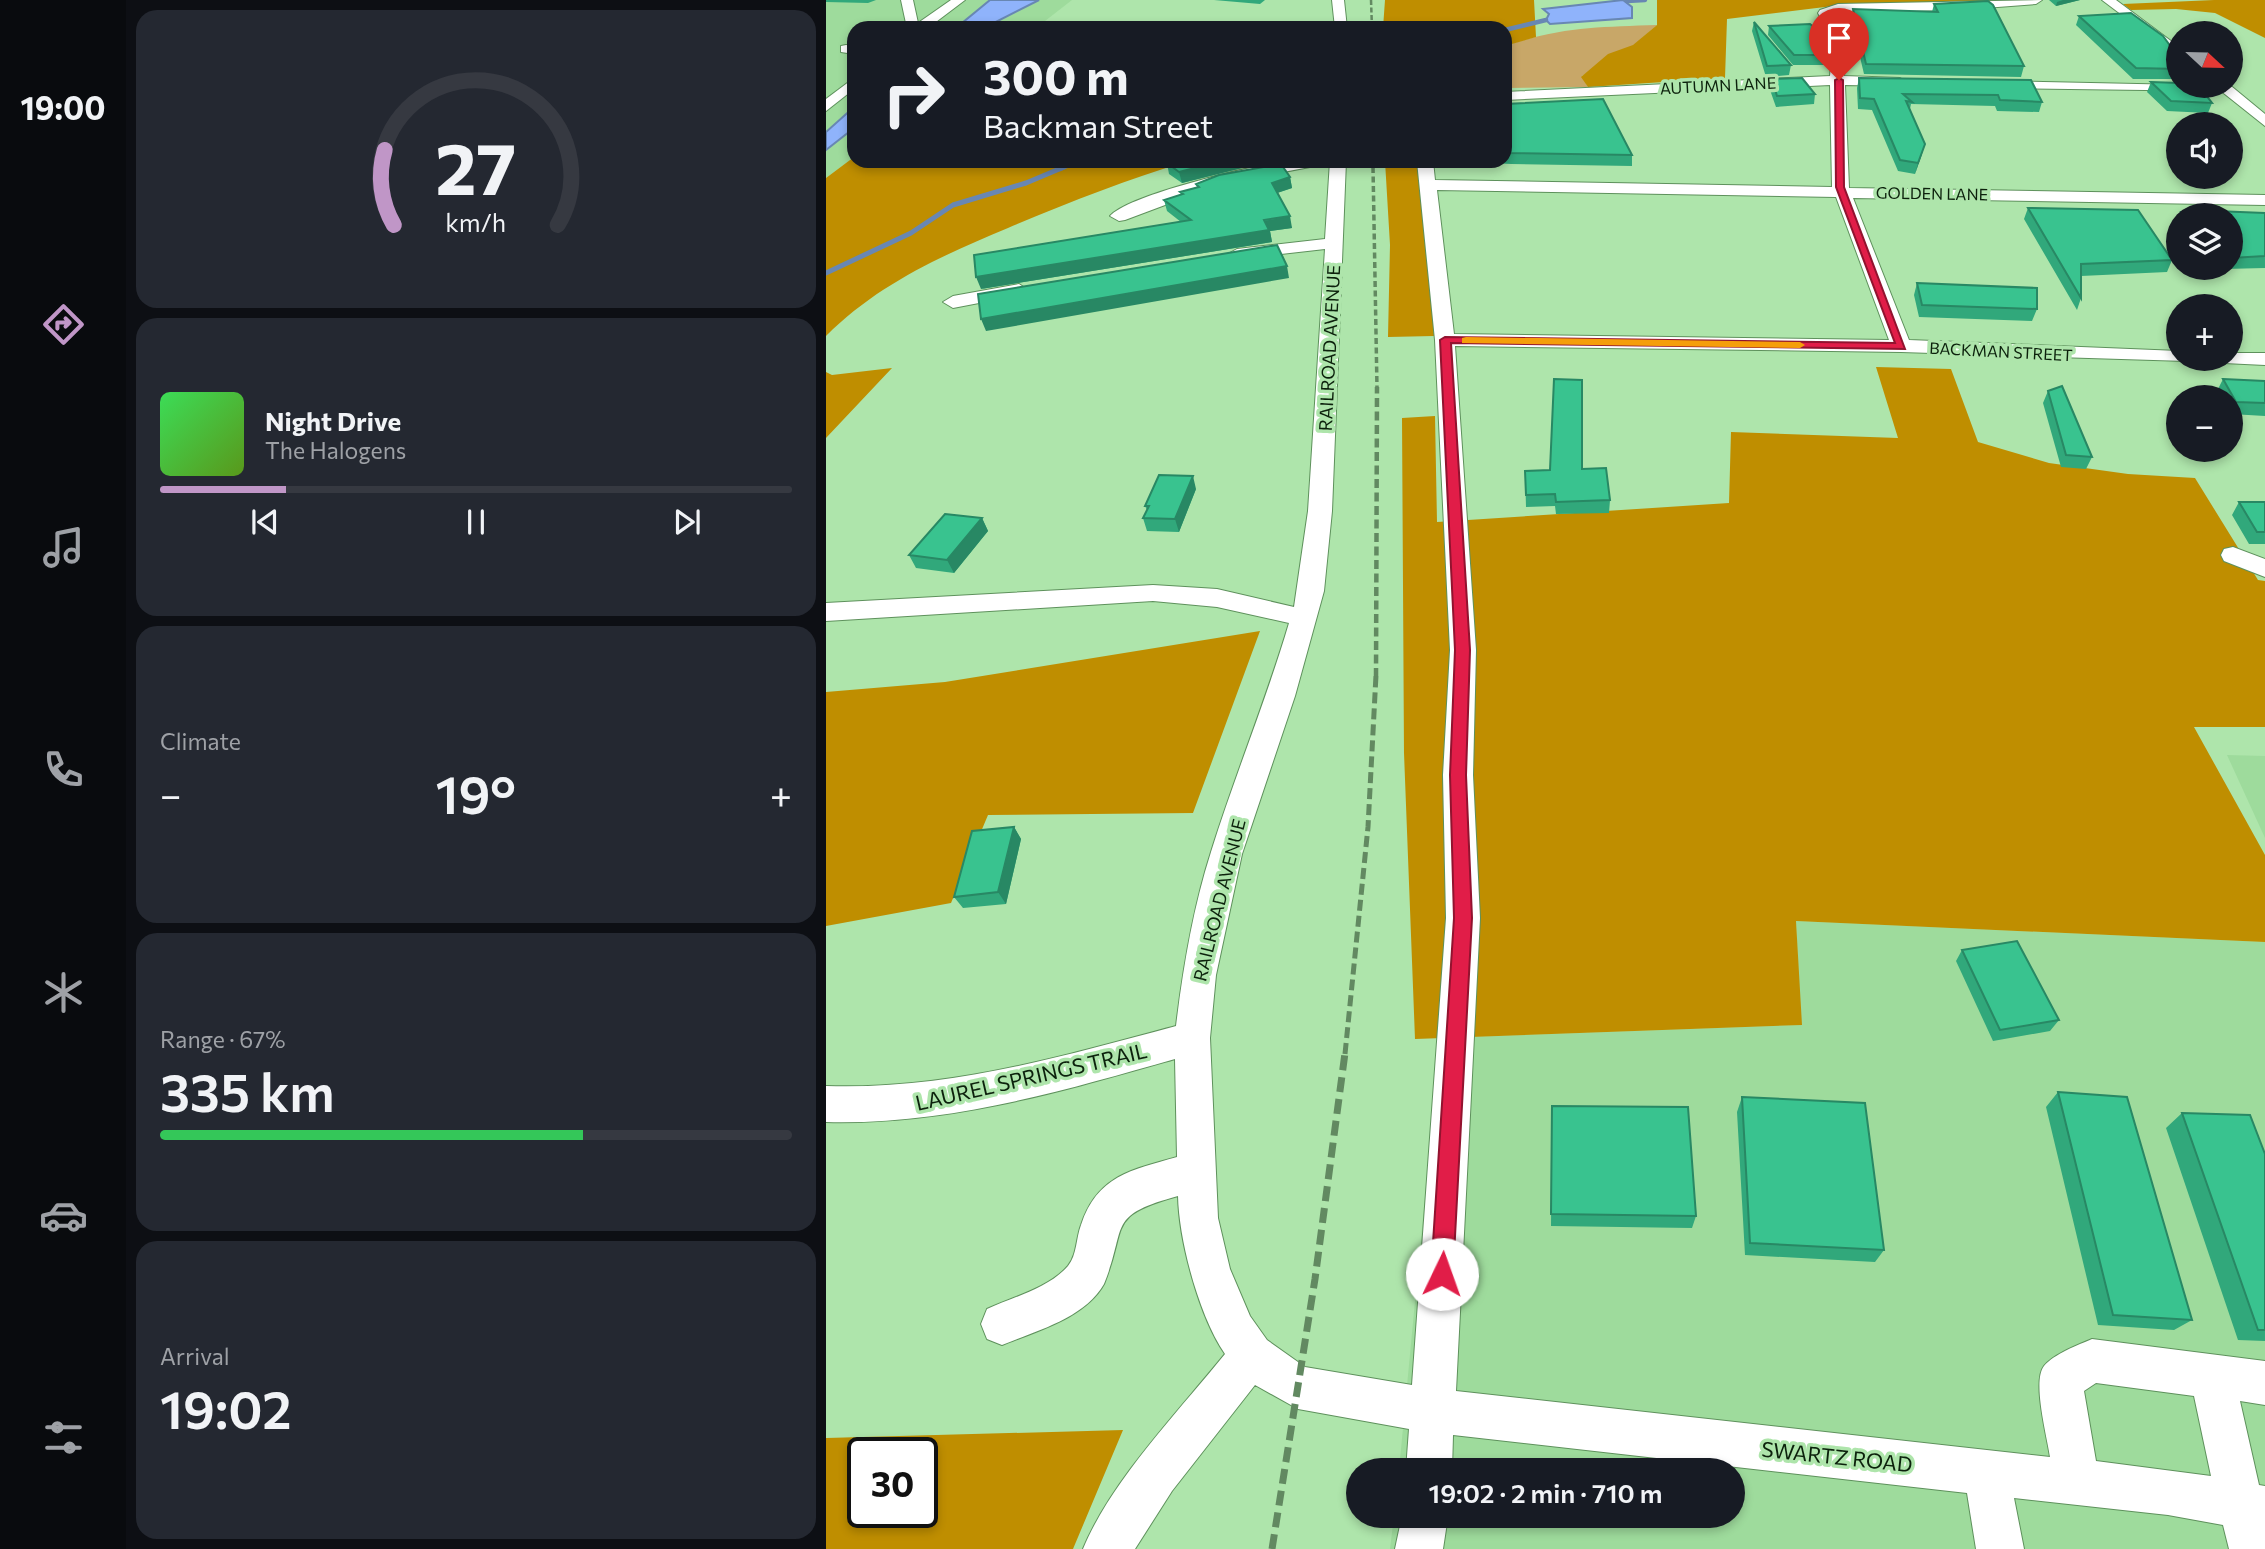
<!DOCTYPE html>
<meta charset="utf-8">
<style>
body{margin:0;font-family:Commissioner,sans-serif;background:#242831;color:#f1f3f6;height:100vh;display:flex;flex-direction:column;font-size:26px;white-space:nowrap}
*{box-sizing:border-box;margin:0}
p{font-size:23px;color:#9ea1a6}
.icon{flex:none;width:38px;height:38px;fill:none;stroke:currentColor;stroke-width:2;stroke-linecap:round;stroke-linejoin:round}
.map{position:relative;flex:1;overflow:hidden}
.drawer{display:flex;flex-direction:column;gap:10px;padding:10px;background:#0d0f14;width:700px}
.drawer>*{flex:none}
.banner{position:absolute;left:21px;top:21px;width:665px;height:147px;border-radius:21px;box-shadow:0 4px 10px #0003;background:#171b24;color:#f1f3f6;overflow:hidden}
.needle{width:46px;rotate:112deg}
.tools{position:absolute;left:1340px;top:21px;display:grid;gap:14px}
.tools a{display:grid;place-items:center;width:77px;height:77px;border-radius:50%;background:#171b24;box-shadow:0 4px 10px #0003;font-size:35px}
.speed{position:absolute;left:21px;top:1437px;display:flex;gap:14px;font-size:35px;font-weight:700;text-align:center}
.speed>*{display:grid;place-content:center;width:91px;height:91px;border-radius:50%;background:#171b24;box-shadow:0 4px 10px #0003;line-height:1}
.speed .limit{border:4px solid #111;border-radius:10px;background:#fff;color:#111}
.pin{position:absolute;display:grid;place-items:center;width:60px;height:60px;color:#fff;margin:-72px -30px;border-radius:50% 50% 50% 0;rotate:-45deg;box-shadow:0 0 7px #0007}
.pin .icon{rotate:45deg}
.me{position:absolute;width:77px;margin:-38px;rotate:3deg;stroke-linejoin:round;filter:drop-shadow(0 0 5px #0008)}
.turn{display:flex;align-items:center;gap:24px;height:147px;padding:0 21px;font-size:32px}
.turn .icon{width:91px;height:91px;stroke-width:2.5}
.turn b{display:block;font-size:49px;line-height:60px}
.big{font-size:52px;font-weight:600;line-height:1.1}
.drawer .tile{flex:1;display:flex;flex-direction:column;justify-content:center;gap:10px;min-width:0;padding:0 24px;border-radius:21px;background:#242831}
.drawer .dial{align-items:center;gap:0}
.dial svg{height:182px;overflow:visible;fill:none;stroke:#363941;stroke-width:7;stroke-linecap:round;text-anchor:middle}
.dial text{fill:#f1f3f6;stroke:none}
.song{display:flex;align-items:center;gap:21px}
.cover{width:84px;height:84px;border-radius:10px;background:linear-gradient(135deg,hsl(130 70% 55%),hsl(90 70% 35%))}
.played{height:7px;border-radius:4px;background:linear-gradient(90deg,#c096c7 20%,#363941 20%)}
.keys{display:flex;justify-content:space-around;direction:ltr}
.heat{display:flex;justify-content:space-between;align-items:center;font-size:38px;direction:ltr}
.charge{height:10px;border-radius:5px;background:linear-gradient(90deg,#34c759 67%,#363941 0)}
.trip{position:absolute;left:520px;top:1458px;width:399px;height:70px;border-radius:35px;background:#171b24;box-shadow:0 4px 10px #0003;font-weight:600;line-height:70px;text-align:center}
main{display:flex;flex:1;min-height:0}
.menu{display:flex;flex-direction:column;width:126px;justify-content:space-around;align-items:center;background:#090b0e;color:#9ea1a6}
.menu .icon{width:49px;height:49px}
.menu .selected{color:#c096c7}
.menu b{font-size:32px;color:#f1f3f6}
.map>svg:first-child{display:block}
</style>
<main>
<nav class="menu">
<b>19:00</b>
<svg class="icon selected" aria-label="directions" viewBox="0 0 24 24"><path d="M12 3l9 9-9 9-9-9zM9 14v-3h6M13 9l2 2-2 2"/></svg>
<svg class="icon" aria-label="music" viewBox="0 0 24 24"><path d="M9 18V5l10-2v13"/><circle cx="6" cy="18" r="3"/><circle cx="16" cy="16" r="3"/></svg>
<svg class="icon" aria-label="phone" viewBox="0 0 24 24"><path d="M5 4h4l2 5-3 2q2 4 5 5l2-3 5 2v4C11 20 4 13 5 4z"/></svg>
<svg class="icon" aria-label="climate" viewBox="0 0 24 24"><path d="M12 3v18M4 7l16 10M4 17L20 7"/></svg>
<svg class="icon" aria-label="car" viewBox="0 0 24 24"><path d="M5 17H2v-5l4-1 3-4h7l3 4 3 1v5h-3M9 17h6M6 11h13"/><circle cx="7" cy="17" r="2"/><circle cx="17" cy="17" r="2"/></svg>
<svg class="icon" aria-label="filters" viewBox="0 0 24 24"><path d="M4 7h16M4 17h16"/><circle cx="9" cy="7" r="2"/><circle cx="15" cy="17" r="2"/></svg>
</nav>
<section class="drawer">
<div class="tile dial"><svg viewBox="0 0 100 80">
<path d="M14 69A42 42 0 1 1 86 69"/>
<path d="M14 69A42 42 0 0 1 10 36" stroke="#c096c7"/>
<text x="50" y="56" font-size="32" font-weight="700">27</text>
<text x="50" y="72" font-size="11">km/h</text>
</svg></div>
<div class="tile">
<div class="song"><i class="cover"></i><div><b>Night Drive</b><p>The Halogens</p></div></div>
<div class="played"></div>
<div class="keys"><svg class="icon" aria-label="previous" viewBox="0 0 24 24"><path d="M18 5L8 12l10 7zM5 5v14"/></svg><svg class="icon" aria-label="pause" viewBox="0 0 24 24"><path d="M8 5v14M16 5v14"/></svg><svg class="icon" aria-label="next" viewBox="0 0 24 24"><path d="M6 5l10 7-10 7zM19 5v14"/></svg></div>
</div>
<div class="tile"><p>Climate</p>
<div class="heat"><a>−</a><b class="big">19°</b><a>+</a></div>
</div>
<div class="tile"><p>Range · 67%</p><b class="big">335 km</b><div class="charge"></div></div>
<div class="tile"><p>Arrival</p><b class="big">19:02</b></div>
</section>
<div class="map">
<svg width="1439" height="1549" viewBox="0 0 1439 1549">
<rect width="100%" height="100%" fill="#aee5ab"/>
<path fill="#9edb9c" d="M0 0H246L210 28H28V157L0 178Z
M1401 755 1439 756V838Z
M970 921 1439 942V1549H564L568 1516H906V1470H573L614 1038 975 1025Z"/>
<path fill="#c8a768" d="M831 25 807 46 756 76 762 87 679 88V46C734 27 773 27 831 25Z"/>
<path fill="#bf8e00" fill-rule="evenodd" d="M559 0H708L710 37 679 46V28H557Z
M831 0H1187L1007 6 901 19 899 78 762 87 755 77 782 54 807 45 831 25Z
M1388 0H1439V38L1389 13 1350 9 1305 10 1297 4Z
M28 157V161H362C300 180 241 203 182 228 115 256 52 284 0 336V178Z
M559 161H595L608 336 562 337 564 245Z
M1050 367 1125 369 1152 442 1223 463 1302 474 1369 478 1432 580 1439 581V727H1368L1439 855V942L970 921 976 1025 589 1039 578 753 576 418 609 416 611 522 903 503 905 432 1072 438Z
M66 368 0 438V372L6 375Z
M434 631 367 813 162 815 125 903 0 926V692L119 682Z
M297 1430 247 1549H0V1438ZM96 1452V1512H37V1452Z"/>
<path fill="#8fb3fb" stroke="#6887b3" stroke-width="2" d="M164 0H213L160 27 130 28Z
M797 0 806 7V18L724 24 720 20 723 14 717 9Z
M28 107V128L0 150V132Z"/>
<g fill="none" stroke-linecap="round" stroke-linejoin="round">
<path stroke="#6887b3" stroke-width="4.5" d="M801 1 819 0
M679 30 720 20
M234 169 252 161"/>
<path stroke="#6887b3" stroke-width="5" d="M0 273 85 233 127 205 200 183 238 167"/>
<g stroke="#5e915c" stroke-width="2">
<path id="minor" d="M75 0H87L92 23 125 0H139L102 28H81Z
M506 0H518L521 28H509Z
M1216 0 1210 4 1132 10 1013 12 1005 15 1021 42 1018 76 1074 78 1081 82 1074 86 1019 85 1023 188 1439 195V205L1027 198 1083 340 1353 351V359H1362L1360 361 1075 352 629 346 650 650 647 775 654 918 630 1391 1224 1457C1221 1436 1206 1381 1218 1366 1228 1354 1252 1345 1266 1339L1439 1361V1405L1414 1401 1433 1485 1439 1486V1549H1403L1397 1525 1342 1515 1188 1498 1198 1549H1150L1141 1493 627 1435 626 1470H580L583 1429 472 1409 429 1385 346 1491 309 1549H257C285 1481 353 1411 399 1354 373 1316 353 1241 352 1196 279 1216 302 1225 278 1284 259 1318 210 1331 176 1345L161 1339 155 1324 161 1309C187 1297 223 1288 242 1266 251 1255 250 1238 255 1225 271 1176 305 1170 351 1157L349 1059C233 1092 121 1125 0 1122V1086C121 1090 234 1057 350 1026 357 968 367 908 385 852 409 775 440 701 463 623L391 607 327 601 0 621V603L327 585 391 589 468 607 482 511 499 249 411 259 402 254 411 249 499 239 504 161H520L506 511 498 591 469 696 416 854 390 975 384 1038 392 1218 404 1269 424 1316 441 1340 479 1367 586 1385 620 918 617 775 624 650 609 340 591 161H607L609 180 1006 187 1004 85 679 100V92L1004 76 1007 42 992 13 994 10 1012 4ZM611 190 1010 197 1063 340 628 334ZM1270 1383 1368 1396 1385 1476 1270 1461 1258 1391Z
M1276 0H1290L1353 47V58Z
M20 45 28 46V54L15 52V46Z
M28 78V89L0 111V99Z
M1169 81 1405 86 1439 114V126L1395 91 1164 88V82Z
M457 161H497L489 166 395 184 299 220 293 221 284 216C304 194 424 167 457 161Z
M193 284 202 290 200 294 127 308 117 302 127 296Z
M1405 353H1439V365L1398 363 1395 359H1405Z
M1407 547 1439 559V577L1398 561 1395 555 1398 549Z
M576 1516H622L617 1549H569Z"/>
</g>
<use href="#minor" fill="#fff" fill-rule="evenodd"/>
<path stroke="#628961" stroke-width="2.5" stroke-dasharray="5 2.5" stroke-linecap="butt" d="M545 0 546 28
M547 161V169"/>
<path stroke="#628961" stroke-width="3.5" stroke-dasharray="6 3.5" stroke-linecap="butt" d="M547 167 551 388"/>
<path stroke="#628961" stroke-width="4.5" stroke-dasharray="9 4.5" stroke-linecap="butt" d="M550 677 551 387"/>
<path stroke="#628961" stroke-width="5" stroke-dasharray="11 5" stroke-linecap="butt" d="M519 1054 542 827 550 675"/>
<path stroke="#628961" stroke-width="7" stroke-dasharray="15 7" stroke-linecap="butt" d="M446 1549 489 1279 519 1053"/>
</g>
<path fill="#31a87b" d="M0 0H50L42 3 0 2Z
M388 0H439L434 4Z
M1223 0H1254L1230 6Z
M1108 4 1198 66 1195 77 1038 74 1025 19 1027 9 1106 12Z
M1253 16 1353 58V79H1307L1250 25Z
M928 22 965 65 963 75 940 77 926 31Z
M943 26 1004 55 1002 65H967L942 35Z
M1033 78 1205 80 1216 102 1213 112 1171 111 1169 106 1085 104 1084 109 1096 154 1089 174 1072 171 1046 110 1032 109 1031 88Z
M946 79 989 94 988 104 950 107 944 90Z
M1325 82 1386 103 1382 113 1341 111 1321 92Z
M679 104 806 155V166L685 164 644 162 679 161Z
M345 161H444L356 183 343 174 341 163Z
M464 177 466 188 451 193 466 228 444 231 446 242 155 289 355 222 341 211 338 200 355 195 354 192 371 187 370 184Z
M1202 208 1346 260 1341 272 1255 276V298L1251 310 1198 219Z
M1364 210 1439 213V268L1398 269 1396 268H1405V215H1355L1356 212H1363Z
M1091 283 1211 309 1206 321 1093 317 1088 295Z
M1397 379 1439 381V416L1405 414V397H1394L1391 391Z
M1222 391 1266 457 1260 469 1235 467 1217 403Z
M756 469 784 500 783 513 730 514 729 506 700 507 699 471Z
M370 489 353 532 321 531 317 518 321 510 319 506Z
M1413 502H1439V544H1423L1406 515Z
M156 518 162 531 128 573 90 568 83 555Z
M188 827 195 839 180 904 137 908 128 897Z
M1136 950 1233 1020 1224 1031 1167 1041 1130 961Z
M1232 1092 1366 1320 1348 1330 1272 1325 1220 1107Z
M916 1097 1058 1250 1049 1262 919 1255 911 1112Z
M726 1106 870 1216 866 1228 725 1226Z
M1356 1113 1439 1154V1341L1412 1340 1340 1128Z"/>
<path fill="#288864" d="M1237 0H1254L1230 6 1231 2Z
M1099 144 1096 154 1089 174 1092 163Z
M397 161H444L356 183 353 172Z
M464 177 466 188 448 194 446 183Z
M464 216 466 228 444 231 446 242 155 289 150 277Z
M461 266 463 278 160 331 155 319Z
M367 476 370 489 353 532 349 519Z
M156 518 162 531 128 573 121 560Z
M188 827 195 839 180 904 172 892Z"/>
<path fill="#39c38f" stroke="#288864" stroke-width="2" d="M1162 1 1167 5 1198 66 1040 64 1027 9 1112 12 1108 4Z
M1305 13 1337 36 1353 58V69L1310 68 1253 16Z
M928 22 965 65 941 66Z
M984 24 1005 40 1004 55H968L943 26Z
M976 78 989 94 951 96 946 79Z
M1033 78 1205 80 1216 102 1174 100 1172 95 1077 94 1086 102 1080 101 1099 144 1092 163 1074 160 1048 99 1034 98Z
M1325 82 1353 83V86H1373L1386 103 1345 101Z
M777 99 806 155 679 153V104Z
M346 161H397L353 172 341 163Z
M455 164 464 177 446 183 464 216 438 220 443 230 150 277 148 255 365 220 338 200 357 194 354 192 373 187 370 184 393 175Z
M1202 208 1312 210 1346 260 1255 264V298Z
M1364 210 1439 213V256L1405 258V215H1360L1356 212H1365Z
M451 245 461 266 155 319 152 294Z
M1091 283 1211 288V309L1096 305Z
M728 379 756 380V469L780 468 784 500 730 502 729 494 700 495 699 471 724 470Z
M1397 379 1439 381V403L1410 402Z
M1236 386 1266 457 1240 455 1222 391Z
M333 475 367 476 349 519 317 518 323 506H319Z
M1413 502H1439V532H1431Z
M119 514 156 518 121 560 83 555Z
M188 827 172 892 128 897 146 831Z
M1191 941 1233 1020 1174 1030 1136 950Z
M1232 1092 1301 1097 1366 1320 1287 1315Z
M916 1097 1039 1103 1058 1250 924 1243Z
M726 1106 862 1107 870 1216 725 1214Z
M1356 1113 1424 1115 1439 1154V1330H1432Z"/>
<path fill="#e11d48" stroke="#92132f" stroke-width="2" d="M1013 78 1017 80 1018 187 1079 349 625 343 644 650 640 775 646 918 627 1274 624 1282 616 1285 608 1282 605 1274 628 918 624 775 629 650 614 340 619 337 1069 343 1010 187 1009 80Z"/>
<path fill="#f59e0b" d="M640 337 974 342 979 345 974 348 636 343V338Z"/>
<g text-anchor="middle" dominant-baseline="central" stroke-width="7" stroke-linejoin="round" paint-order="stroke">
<g font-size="16" fill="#0c210c" stroke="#aee5ab">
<text transform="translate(892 85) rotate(-3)">AUTUMN LANE</text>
<text transform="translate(1106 193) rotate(1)">GOLDEN LANE</text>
<text transform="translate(1175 351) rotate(3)">BACKMAN STREET</text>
</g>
<g font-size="18" fill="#0c210c" stroke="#aee5ab">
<text transform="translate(503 348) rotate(-87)">RAILROAD AVENUE</text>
<text transform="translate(393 900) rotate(-76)">RAILROAD AVENUE</text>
</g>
<g font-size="21" fill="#0c210c" stroke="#aee5ab">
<text transform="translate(205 1076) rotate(-13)">LAUREL SPRINGS TRAIL</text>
<text transform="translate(1011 1456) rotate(6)">SWARTZ ROAD</text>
</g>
</g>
</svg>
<div class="tools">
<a><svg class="needle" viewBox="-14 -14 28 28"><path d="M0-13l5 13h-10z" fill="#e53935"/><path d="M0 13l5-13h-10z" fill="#9ea1a6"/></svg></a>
<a><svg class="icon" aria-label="sound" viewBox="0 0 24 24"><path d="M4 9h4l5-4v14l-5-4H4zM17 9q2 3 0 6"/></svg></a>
<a><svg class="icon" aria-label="layers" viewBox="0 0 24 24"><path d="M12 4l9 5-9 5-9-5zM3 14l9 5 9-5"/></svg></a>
<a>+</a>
<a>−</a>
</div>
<div class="speed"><div class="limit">30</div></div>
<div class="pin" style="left:1013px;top:80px;background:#d93025"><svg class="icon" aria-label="arrive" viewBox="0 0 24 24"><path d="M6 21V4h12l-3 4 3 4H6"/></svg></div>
<svg class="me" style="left:616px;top:1274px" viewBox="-20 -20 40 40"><circle r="19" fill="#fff"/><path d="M0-13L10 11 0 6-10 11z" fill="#e11d48"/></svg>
<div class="trip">19:02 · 2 min · 710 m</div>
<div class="banner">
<div class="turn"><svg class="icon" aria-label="right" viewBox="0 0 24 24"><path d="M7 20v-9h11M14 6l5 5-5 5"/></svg><div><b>300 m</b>Backman Street</div></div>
</div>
</div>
</main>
